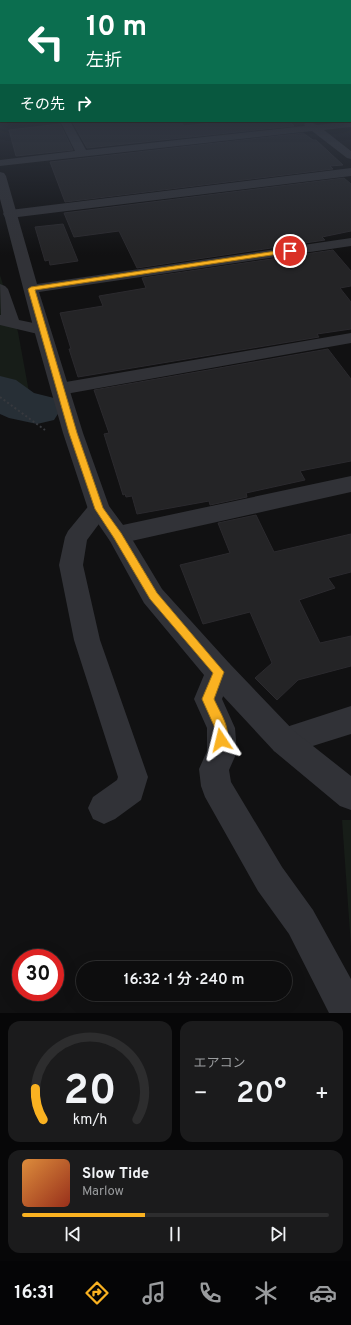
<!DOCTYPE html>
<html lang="ja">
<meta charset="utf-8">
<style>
body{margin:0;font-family:Overpass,"Noto Sans JP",sans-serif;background:#1b1b1c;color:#f1f3f6;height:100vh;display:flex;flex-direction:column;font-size:15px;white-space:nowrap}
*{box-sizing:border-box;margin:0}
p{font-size:13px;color:#9a9c9e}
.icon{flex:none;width:22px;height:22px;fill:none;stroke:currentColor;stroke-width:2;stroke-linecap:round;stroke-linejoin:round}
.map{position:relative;height:1013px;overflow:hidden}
.drawer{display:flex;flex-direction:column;gap:8px;padding:8px;background:#070708;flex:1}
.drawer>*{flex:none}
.hud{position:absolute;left:0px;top:0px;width:351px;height:122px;box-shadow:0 4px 16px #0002,0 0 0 1px #2d2d2e;background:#0b6e4f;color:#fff;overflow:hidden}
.speed{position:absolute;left:12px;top:949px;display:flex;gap:8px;font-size:20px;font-weight:700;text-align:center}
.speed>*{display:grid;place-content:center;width:52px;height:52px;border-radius:50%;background:#0d0d0e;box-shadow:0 4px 16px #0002,0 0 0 1px #2d2d2e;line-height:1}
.speed .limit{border:6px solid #d22;background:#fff;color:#111}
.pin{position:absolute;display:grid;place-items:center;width:34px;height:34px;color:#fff;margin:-17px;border:2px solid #fff;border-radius:50%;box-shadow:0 1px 4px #0007}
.me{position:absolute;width:44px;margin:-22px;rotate:350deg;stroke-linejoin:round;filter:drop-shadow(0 0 3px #0008)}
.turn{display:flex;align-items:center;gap:14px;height:84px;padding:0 20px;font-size:18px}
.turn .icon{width:52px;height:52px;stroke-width:2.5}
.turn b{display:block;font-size:28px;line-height:34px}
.then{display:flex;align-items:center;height:38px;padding:0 20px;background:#0003;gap:8px;font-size:15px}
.big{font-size:30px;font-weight:600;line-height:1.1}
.drawer .widget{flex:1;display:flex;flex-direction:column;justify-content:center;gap:6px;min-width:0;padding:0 14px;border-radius:12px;background:#1b1b1c}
.drawer .dial{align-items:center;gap:0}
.dial svg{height:104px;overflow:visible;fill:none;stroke:#2d2d2e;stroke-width:7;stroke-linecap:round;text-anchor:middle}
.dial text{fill:#f1f3f6;stroke:none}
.song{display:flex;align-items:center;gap:12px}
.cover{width:48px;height:48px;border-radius:6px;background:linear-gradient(135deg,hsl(30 70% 55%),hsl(10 70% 35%))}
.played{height:4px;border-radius:2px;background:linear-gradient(90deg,#fab221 40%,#2d2d2e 40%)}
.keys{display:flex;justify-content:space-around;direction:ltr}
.heat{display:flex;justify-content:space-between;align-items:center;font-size:22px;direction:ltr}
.drawer .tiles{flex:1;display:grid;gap:8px;grid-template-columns:1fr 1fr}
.widget:last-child{grid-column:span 2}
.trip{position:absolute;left:76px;top:961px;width:216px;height:40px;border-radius:20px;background:#0d0d0e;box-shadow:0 4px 16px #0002,0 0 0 1px #2d2d2e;font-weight:600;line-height:40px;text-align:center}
.tabs{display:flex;height:64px;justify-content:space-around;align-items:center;background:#050506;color:#9a9c9e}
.tabs .icon{width:28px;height:28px}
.tabs .current{color:#fab221}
.tabs b{font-size:18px;color:#f1f3f6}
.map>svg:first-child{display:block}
</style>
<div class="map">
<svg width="351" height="1013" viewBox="0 0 351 1013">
<rect width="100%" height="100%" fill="#111112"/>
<path fill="#171d18" d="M0 275 18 332 29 392 14 396 3 394 0 390Z
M342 820H351V947Z"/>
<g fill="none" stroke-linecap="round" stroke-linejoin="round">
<path fill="#272f36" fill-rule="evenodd" d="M0 376 16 380 34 393 54 398 61 409 54 420 37 424 9 418 0 414Z"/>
</g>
<path fill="#242426" stroke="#2b2a2e" d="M87 121H163L165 123 181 122 184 126 229 121H289L294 126 87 148 73 123Z
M60 124 73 150 16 156 9 130Z
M303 133 313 140H316L343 165 330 166 333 169 65 202 50 162Z
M344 178 351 184V231L322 237 325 240 137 268 119 231 74 237 64 213Z
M63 224 78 261 50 265 49 260 45 261 35 227Z
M333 250 351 271V286L340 288 351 302V329L317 334 319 337 78 377 69 349H71L60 313 103 306 99 296 146 288 142 278Z
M328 349 351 379V461L300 471 305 480 246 493 247 497 210 505 209 501 137 514 132 496 126 497 125 494 123 495 104 434 109 433 94 390Z
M256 515 274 552 351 534V572L328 578 335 588 299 600 320 643 351 636V666L298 680 277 700 255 678 272 663 250 612 203 624 180 565 230 553 218 523Z"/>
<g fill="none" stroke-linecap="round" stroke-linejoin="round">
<path stroke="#37393e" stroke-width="2" stroke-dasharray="2 2.5" stroke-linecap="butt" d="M0 397 45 430"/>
<path fill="#313237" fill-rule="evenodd" d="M60 121H70L86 150 305 126 304 124 309 121 317 125 351 121V127L324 130 351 151V159L347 158 312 131 0 166V160L75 151Z
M351 168V176L10 218 5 217 3 214 5 211 10 210Z
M0 284 5 286 8 289 19 320 48 326 50 330 48 334 42 335 0 325V315H1Z
M351 333V343L60 395 53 393 51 389 53 385 60 383Z
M351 476V492L118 544 110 541 107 535 110 529 118 526Z
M99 501 107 503 110 509 87 540 83 565 100 640 148 777 141 800 115 819 104 824 93 819 88 808 93 797 117 780 118 777 74 640 59 565 65 537 68 531 91 503Z
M219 660 229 663 233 672 222 699 235 728 237 752 229 770 231 782 282 867 313 910 351 979V1013H329L289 934 258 891 205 797 201 786 199 769 207 751V728L194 699 209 663Z
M351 706V734L284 755 274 751 269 741 274 731Z"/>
<path fill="#313237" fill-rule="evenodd" d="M0 172 4 173 6 176 37 284 351 238V246L39 292 83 433 109 506 126 529 162 589 229 663 294 731 351 776V810L340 806 274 751 209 681 144 603 110 541 88 509 63 433 34 330 0 199Z"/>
</g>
<linearGradient id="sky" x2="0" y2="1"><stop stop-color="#09090a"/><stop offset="0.44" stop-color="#323844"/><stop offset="1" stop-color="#323844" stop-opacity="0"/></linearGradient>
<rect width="351" height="255" fill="url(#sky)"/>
<path fill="#fab221" stroke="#a27415" d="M290 249 292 250V252L35 290 77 433 103 508 121 533 157 593 224 672 214 699C220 713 232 729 226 744L221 746 217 744 215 740V728L202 699 213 673 150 599 114 538 95 509 69 433 28 289 31 287Z"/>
</svg>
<div class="speed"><div class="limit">30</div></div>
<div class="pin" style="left:290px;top:251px;background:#d93025"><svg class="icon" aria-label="arrive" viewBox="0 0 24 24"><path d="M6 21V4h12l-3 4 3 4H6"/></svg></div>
<svg class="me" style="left:221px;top:740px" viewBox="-20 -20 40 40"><path d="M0-17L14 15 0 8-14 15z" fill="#fab221" stroke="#fff" stroke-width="4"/></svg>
<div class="trip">16:32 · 1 分 · 240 m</div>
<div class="hud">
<div class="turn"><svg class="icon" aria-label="left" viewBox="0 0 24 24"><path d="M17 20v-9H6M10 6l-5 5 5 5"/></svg><div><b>10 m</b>左折</div></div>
<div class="then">その先<svg class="icon" aria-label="right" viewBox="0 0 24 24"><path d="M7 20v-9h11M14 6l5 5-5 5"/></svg></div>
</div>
</div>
<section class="drawer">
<div class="tiles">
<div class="widget dial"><svg viewBox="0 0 100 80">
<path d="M14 69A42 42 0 1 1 86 69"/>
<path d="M14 69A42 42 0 0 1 8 45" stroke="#fab221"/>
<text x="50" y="56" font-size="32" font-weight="700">20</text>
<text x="50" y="72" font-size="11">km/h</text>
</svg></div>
<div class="widget"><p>エアコン</p>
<div class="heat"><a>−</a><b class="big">20°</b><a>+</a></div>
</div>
<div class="widget">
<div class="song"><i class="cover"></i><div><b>Slow Tide</b><p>Marlow</p></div></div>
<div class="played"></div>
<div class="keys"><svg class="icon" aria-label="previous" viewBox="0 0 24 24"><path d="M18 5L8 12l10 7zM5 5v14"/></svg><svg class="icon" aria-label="pause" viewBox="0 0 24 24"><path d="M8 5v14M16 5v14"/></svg><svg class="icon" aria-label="next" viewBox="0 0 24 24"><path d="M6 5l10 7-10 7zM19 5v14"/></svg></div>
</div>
</div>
</section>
<nav class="tabs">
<b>16:31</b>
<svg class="icon current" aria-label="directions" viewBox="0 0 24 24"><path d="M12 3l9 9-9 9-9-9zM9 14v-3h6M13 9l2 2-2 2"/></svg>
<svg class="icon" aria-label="music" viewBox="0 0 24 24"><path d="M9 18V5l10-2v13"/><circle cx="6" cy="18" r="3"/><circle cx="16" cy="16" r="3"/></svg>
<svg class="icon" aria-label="phone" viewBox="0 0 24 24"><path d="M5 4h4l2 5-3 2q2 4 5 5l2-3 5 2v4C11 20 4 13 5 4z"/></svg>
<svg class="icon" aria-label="climate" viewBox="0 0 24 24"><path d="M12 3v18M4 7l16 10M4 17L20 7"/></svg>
<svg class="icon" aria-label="car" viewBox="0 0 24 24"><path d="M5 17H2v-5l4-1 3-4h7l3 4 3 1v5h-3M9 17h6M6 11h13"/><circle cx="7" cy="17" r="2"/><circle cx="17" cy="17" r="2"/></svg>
</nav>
